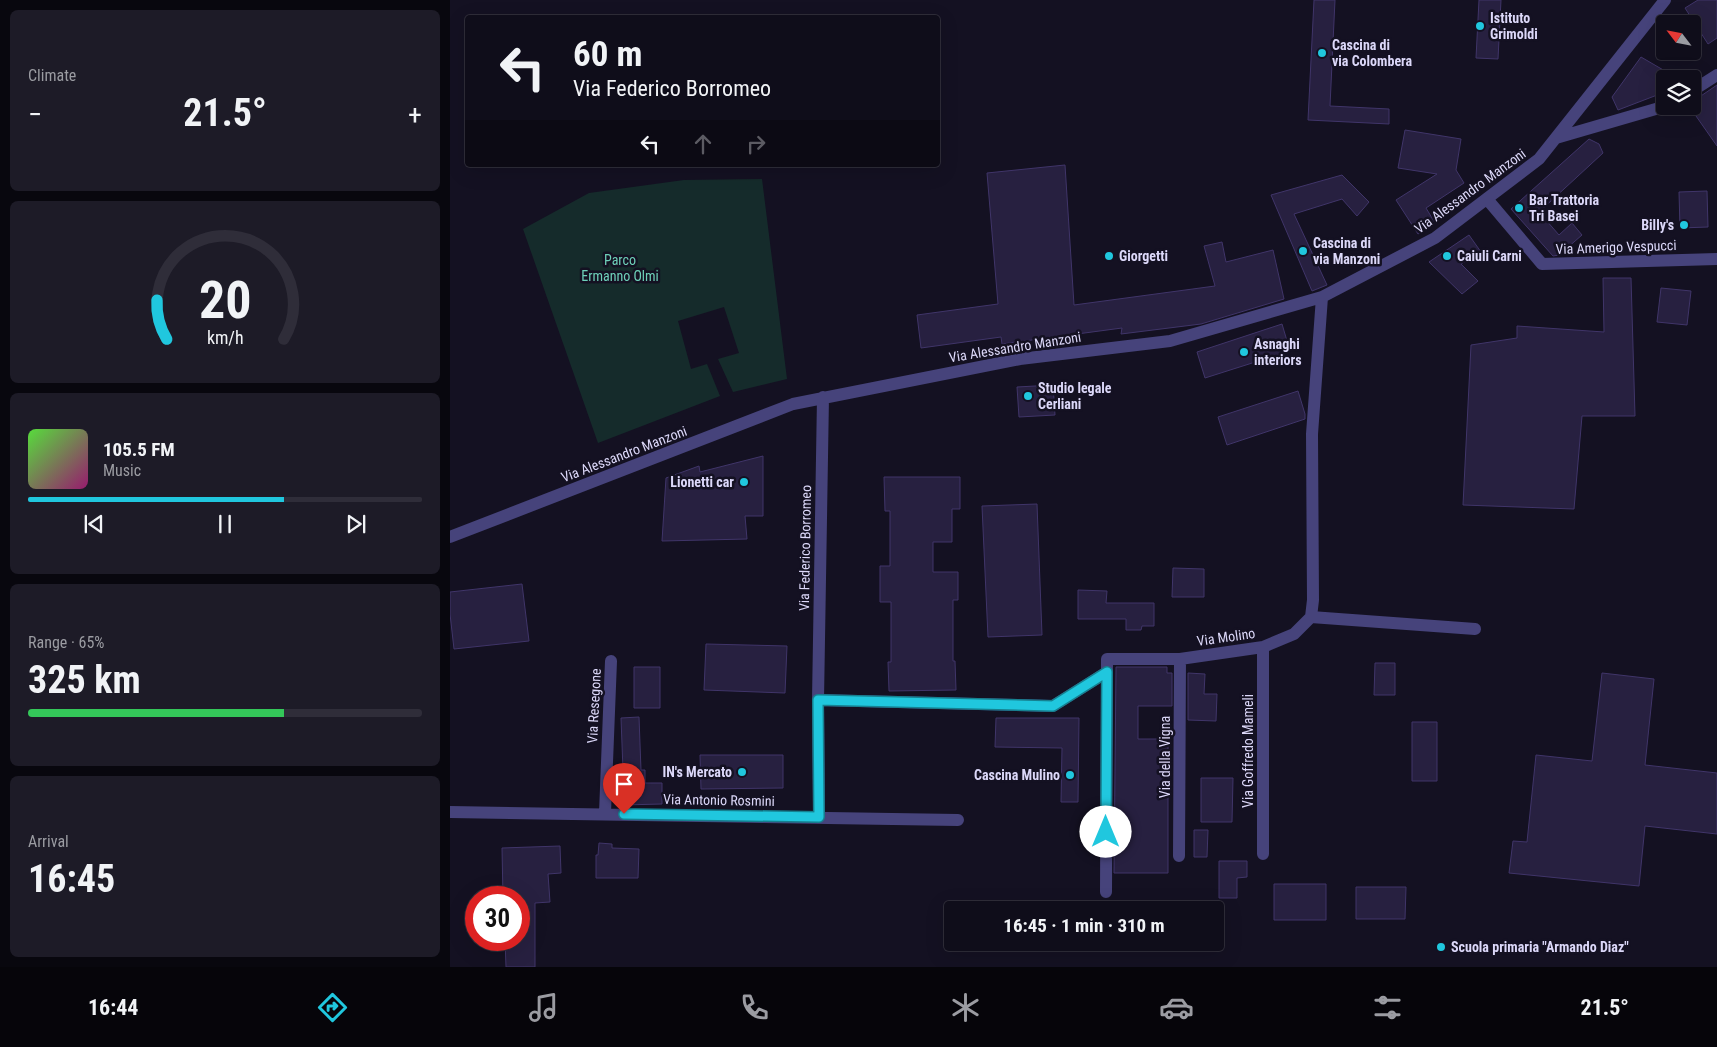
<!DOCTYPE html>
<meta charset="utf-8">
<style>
body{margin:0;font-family:"Roboto Condensed",sans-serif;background:#1d1b27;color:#f1f3f6;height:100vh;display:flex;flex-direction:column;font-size:19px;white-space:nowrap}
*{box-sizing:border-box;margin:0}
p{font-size:16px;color:#9b9ca2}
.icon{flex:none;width:28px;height:28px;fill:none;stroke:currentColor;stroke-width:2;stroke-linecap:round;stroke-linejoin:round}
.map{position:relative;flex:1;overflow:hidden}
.sheet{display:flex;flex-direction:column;gap:10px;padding:10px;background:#08070e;width:450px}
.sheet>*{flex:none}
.hud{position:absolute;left:15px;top:15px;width:475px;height:152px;border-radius:5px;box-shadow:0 5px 20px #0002,0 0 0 1px #2f2d39;background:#0f0d1a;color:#f1f3f6;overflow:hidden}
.needle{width:32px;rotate:302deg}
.tools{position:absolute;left:1206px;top:15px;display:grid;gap:10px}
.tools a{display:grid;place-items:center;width:45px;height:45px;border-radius:5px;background:#0f0d1a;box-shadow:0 5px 20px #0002,0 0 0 1px #2f2d39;font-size:25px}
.speed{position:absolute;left:15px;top:886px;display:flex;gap:10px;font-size:25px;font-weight:700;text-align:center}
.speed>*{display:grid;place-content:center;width:65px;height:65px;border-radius:50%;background:#0f0d1a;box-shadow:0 5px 20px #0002,0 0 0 1px #2f2d39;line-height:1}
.speed .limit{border:8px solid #d22;background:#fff;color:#111}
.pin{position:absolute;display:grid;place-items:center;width:42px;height:42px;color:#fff;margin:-51px -21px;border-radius:50% 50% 50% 0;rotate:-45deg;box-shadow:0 0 5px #0007}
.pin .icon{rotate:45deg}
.me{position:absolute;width:55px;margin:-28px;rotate:0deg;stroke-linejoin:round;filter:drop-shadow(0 0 4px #0008)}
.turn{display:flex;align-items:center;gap:18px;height:105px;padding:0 25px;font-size:22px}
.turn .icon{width:65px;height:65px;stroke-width:2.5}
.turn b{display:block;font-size:35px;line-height:42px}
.lanes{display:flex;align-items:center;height:48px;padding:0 25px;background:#0003;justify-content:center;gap:25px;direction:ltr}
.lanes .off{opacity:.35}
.big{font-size:38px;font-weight:700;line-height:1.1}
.sheet .card{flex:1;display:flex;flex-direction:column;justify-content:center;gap:8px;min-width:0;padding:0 18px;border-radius:8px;background:#1d1b27}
.sheet .dial{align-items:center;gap:0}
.dial svg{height:130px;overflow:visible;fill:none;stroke:#2f2d39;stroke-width:7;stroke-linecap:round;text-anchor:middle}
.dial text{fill:#f1f3f6;stroke:none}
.song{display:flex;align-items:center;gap:15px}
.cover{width:60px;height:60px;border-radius:8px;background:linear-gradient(135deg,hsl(110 70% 55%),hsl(320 70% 35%))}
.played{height:5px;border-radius:2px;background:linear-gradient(90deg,#20c7de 65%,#2f2d39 65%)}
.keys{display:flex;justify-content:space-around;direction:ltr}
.heat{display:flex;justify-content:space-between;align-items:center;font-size:28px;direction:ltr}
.charge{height:8px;border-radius:4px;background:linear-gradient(90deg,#34c759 65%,#2f2d39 0)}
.trip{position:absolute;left:494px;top:901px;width:280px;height:50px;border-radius:5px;background:#0f0d1a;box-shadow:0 5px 20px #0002,0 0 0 1px #2f2d39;font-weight:700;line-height:50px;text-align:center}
.tab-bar{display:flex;height:80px;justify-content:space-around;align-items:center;background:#06050a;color:#9b9ca2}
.tab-bar .icon{width:35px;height:35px}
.tab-bar .on{color:#20c7de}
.tab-bar b{font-size:22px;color:#f1f3f6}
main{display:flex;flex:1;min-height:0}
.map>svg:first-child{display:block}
</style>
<main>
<section class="sheet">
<div class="card"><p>Climate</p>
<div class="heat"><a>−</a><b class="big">21.5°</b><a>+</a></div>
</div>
<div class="card dial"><svg viewBox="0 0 100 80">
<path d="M14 69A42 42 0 1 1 86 69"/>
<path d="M14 69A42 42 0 0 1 8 45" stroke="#20c7de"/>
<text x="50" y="56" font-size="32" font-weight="700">20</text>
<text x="50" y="72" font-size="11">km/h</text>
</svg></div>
<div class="card">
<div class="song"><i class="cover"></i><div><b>105.5 FM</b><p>Music</p></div></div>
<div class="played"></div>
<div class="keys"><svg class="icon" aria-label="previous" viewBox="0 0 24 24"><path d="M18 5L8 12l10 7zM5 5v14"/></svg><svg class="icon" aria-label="pause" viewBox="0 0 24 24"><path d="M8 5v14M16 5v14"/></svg><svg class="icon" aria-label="next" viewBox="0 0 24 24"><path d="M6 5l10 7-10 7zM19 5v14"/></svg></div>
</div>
<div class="card"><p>Range · 65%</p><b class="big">325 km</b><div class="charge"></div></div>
<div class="card"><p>Arrival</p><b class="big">16:45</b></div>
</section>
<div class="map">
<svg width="1267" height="967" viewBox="0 0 1267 967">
<rect width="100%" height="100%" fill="#141122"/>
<path fill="#152b2b" d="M312 179 337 379 283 392 268 359 289 353 274 307 228 321 241 369 257 364 270 396 148 443 73 229 139 193 234 180Z"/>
<path fill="#272040" stroke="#403569" d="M864 0H885L880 106 939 109V124L858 120Z
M1029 0H1051L1048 59 1026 58Z
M1248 0H1267V38L1258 44 1235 8Z
M1191 57 1215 71V92L1168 110 1162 97Z
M1267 85V146L1239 106H1242V102Z
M955 130 1011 139 1006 170 1014 183 976 208 985 223 968 234 946 200 987 174 948 168Z
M1139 139 1149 144 1153 153 1089 212 1109 235 1122 223 1132 235 1109 255 1103 256 1061 209Z
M615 165 624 305 765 286 754 246 772 242 776 262 823 250 834 299 751 324 671 334 672 328 552 344 551 337 471 348 467 315 548 304 537 173Z
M892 175 919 202 907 216 892 199 844 214 877 285 862 291 821 195Z
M1257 191 1258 227 1230 228 1229 192Z
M1019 235 1031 252 1011 264 1028 281 1012 294 979 262Z
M1153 278H1181L1185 416H1132L1124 509 1013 505 1021 345 1067 338V326L1154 332Z
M1211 288 1241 291 1237 325 1207 322Z
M832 324 840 351 755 378 747 352Z
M603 385 605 415 569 417 567 387Z
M848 391 855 414V419L777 445 768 417Z
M313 456V516H295L297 539 212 541 216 478 249 466 250 472Z
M434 477H510V509H502V542H483V572H508V600H503V661H505L506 690 439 691 438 662H441V602H430V566H440V511H435Z
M587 504 592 635 538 637 532 506Z
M723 568 754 569V597H722Z
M72 584 79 641 4 649 0 614V592Z
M628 590 657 591 656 603H704V626H692L691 630H676V619H628Z
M256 644 337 646 335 693 254 690Z
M925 663H945V695H924Z
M184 667H210V708H184Z
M666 667H717V673H722V706H688V739H718V873H664Z
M738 673 755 674 754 694H767L766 721 738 720Z
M1152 673 1204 679 1195 765 1267 773V834L1195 826 1189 886 1059 873 1063 841 1077 842 1086 755 1142 761Z
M189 717 191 770H195V783H212V804L172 805 171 770H173L171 718Z
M546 718H629L628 802H611L612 748 545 747Z
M962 722H987V781H962Z
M250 755H333V788L251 789Z
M751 778H783L782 822H751Z
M744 830H758L757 857H744Z
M149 843 162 844V848L189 849 188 878H146V855H148Z
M110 846 111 873 98 874 100 902 85 903V967H56L55 940H69V898H53L52 848Z
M769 861H797V877L787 878V898H769Z
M824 884H876V920H824Z
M906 887H956L955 919H906Z"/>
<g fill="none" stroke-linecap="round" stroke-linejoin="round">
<path stroke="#46437b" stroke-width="12" d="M1242 91 1267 75
M1106 138 1216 106
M1037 199 1092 264 1267 259
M0 537 343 404 570 359 720 341 872 297 985 238 1089 159 1215 0
M861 617 1025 629
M813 647V854
M368 700 603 706 657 672
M0 812 508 820
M155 813 161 661
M369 817 368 700 373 397
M729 856 730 659
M656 892 657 659H730L813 647 844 634 861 617 863 600 862 434 872 297"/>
</g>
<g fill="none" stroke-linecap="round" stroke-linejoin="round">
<g stroke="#158190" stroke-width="12">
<path id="route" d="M174 814 369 817 368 700 603 706 657 672 656 832"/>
</g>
<use href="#route" stroke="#20c7de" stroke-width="9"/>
</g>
<g fill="#20c7de" stroke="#141122" stroke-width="2">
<circle cx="1030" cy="26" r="5"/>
<circle cx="872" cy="53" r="5"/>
<circle cx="1069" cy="208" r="5"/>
<circle cx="1234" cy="225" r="5"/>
<circle cx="853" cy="251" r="5"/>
<circle cx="659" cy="256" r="5"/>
<circle cx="997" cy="256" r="5"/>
<circle cx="794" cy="352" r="5"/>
<circle cx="578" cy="396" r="5"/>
<circle cx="294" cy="482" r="5"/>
<circle cx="292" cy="772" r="5"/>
<circle cx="620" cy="775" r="5"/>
<circle cx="991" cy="947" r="5"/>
</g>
<g text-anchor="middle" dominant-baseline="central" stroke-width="5" stroke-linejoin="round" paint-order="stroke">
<g font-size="14" font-weight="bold" fill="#dcd8f9" stroke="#141122" text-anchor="start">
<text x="1040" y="18">Istituto<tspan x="1040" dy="16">Grimoldi</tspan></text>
<text x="882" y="45">Cascina di<tspan x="882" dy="16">via Colombera</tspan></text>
<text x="1079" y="200">Bar Trattoria<tspan x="1079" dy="16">Tri Basei</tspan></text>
<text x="1224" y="225" text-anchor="end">Billy's</text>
<text x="863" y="243">Cascina di<tspan x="863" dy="16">via Manzoni</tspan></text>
<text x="669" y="256">Giorgetti</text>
<text x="1007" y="256">Caiuli Carni</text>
<text x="804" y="344">Asnaghi<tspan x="804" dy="16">interiors</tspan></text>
<text x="588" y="388">Studio legale<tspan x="588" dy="16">Cerliani</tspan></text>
<text x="284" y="482" text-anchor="end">Lionetti car</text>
<text x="282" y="772" text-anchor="end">IN's Mercato</text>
<text x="610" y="775" text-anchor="end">Cascina Mulino</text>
<text x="1001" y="947">Scuola primaria "Armando Diaz"</text>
</g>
<g font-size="14" fill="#dcd8f9" stroke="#141122">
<text transform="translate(1020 191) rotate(-36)">Via Alessandro Manzoni</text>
<text transform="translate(1166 247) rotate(-2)">Via Amerigo Vespucci</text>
<text transform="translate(565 347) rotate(-9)">Via Alessandro Manzoni</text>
<text transform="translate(174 454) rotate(-21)">Via Alessandro Manzoni</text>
<text transform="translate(355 548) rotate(-89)">Via Federico Borromeo</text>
<text transform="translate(776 637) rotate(-8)">Via Molino</text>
<text transform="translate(144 706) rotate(-87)">Via Resegone</text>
<text transform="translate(798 751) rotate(-90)">Via Goffredo Mameli</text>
<text transform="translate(715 757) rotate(-90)">Via della Vigna</text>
<text transform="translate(269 800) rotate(1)">Via Antonio Rosmini</text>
</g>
<g font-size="14" fill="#6ed0b9" stroke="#141122">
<text x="170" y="260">Parco<tspan x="170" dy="16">Ermanno Olmi</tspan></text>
</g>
</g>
</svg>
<div class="tools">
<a><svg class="needle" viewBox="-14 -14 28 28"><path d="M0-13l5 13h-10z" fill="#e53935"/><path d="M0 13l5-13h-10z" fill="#9b9ca2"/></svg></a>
<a><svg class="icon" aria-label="layers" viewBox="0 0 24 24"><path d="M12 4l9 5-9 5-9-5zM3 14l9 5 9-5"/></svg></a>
</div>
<div class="speed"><div class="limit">30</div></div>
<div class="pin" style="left:174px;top:814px;background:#d93025"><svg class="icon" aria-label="arrive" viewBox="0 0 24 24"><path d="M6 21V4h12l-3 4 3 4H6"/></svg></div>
<svg class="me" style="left:656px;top:832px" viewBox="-20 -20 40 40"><circle r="19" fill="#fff"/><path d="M0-13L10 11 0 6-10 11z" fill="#20c7de"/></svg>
<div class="trip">16:45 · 1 min · 310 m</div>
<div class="hud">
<div class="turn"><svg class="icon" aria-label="left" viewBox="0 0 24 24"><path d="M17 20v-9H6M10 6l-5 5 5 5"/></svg><div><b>60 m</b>Via Federico Borromeo</div></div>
<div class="lanes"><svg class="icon" aria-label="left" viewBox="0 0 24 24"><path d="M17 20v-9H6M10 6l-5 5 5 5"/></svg><svg class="icon off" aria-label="ahead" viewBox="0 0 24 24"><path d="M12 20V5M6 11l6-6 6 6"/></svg><svg class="icon off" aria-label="right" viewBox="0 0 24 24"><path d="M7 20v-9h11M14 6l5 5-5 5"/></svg></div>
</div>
</div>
</main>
<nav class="tab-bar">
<b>16:44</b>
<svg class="icon on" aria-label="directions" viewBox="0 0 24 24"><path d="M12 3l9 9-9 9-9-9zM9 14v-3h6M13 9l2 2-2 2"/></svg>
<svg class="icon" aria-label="music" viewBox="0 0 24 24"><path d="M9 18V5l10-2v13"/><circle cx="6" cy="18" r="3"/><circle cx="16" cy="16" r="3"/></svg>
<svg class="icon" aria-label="phone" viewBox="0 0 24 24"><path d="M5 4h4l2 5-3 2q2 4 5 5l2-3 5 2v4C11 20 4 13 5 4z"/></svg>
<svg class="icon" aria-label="climate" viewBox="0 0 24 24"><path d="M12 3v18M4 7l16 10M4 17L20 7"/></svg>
<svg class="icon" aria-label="car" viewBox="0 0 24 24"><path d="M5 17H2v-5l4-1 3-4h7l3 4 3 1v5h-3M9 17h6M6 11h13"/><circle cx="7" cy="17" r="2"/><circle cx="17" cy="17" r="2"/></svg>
<svg class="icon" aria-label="filters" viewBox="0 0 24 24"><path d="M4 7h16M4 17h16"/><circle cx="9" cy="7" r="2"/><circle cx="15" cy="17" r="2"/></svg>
<b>21.5°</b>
</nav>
